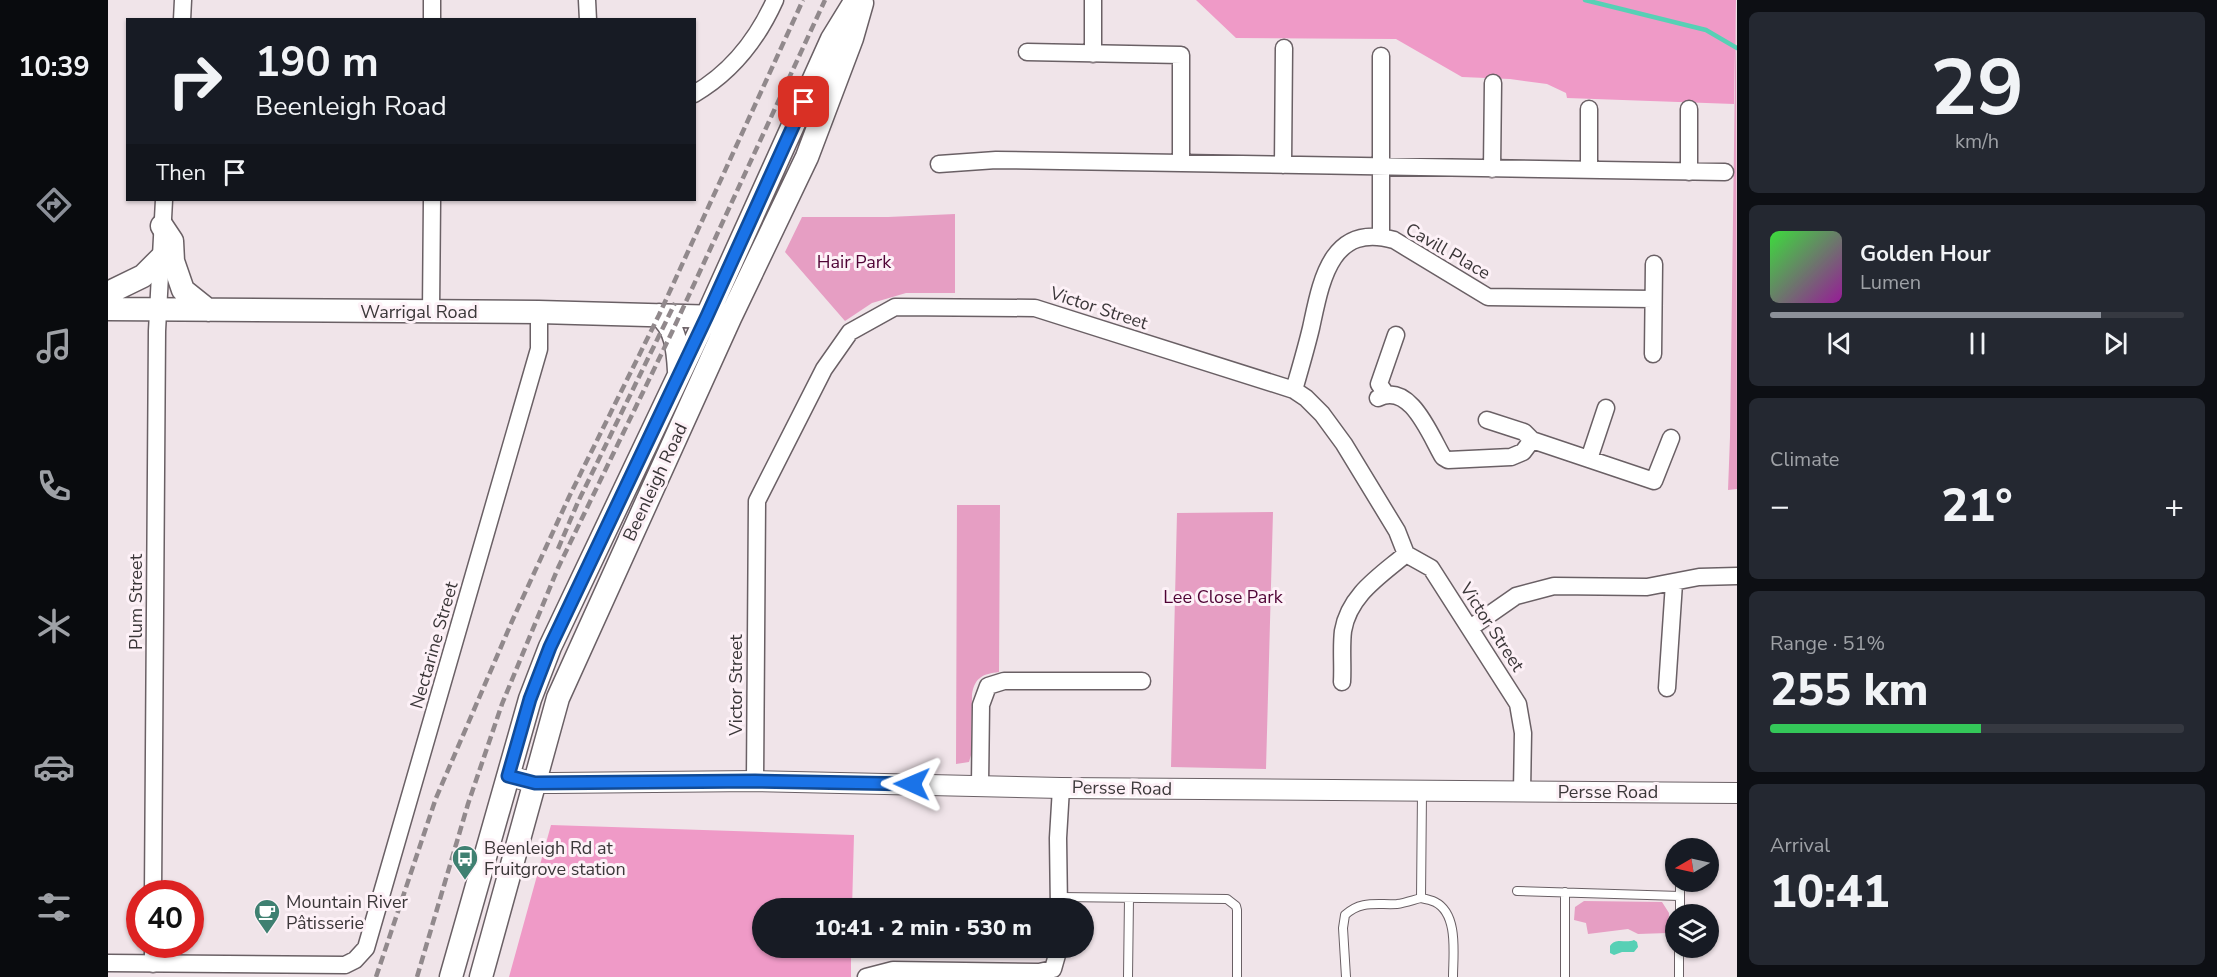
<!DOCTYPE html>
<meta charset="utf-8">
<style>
body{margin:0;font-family:"Nunito Sans",sans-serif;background:#242831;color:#f1f3f6;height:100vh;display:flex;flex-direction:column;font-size:22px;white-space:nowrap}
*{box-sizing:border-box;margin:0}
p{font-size:20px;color:#9ea1a6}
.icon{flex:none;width:33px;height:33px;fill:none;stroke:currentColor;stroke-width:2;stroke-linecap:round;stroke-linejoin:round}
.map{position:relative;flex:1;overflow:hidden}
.drawer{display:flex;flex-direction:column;gap:12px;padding:12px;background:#0d0f14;width:480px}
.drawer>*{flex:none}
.banner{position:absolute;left:18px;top:18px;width:570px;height:183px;border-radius:0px;box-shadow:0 2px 4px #0004;background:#171b24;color:#f1f3f6;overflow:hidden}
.needle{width:39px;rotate:261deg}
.buttons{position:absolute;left:1557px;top:838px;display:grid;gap:12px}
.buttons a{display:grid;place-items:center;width:54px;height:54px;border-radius:50%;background:#171b24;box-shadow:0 2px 4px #0004;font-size:30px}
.speed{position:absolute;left:18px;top:880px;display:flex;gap:12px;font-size:30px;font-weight:700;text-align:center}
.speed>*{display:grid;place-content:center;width:78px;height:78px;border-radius:50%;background:#171b24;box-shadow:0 2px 4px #0004;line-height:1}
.speed .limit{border:9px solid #d22;background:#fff;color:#111}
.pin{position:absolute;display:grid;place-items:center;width:51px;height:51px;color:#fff;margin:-26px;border-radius:12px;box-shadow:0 3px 9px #0006}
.me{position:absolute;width:66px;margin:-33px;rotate:271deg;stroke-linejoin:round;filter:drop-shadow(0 0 4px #0008)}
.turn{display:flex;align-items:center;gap:21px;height:126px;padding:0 30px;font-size:27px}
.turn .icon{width:78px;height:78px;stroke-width:2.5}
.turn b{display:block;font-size:42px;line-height:51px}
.then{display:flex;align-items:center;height:57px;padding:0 30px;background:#0003;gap:12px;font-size:22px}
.big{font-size:45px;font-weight:800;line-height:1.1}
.drawer .tile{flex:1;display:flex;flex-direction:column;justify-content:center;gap:9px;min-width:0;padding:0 21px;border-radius:9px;background:#242831}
.drawer .dial{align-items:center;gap:0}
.dial b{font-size:78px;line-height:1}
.song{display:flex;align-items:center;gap:18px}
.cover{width:72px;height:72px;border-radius:9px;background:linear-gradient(135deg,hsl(120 70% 55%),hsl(300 70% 35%))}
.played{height:6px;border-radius:3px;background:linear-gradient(90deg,#8c9099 80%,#363941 80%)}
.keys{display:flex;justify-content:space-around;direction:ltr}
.heat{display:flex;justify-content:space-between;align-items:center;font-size:33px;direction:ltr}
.charge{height:9px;border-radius:4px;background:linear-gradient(90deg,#34c759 51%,#363941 0)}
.trip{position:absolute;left:644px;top:898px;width:342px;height:60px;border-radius:30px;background:#171b24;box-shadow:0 2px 4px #0004;font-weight:800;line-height:60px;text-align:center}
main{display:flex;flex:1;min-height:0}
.tab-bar{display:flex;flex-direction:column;width:108px;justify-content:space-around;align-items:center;background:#090b0e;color:#9ea1a6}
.tab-bar .icon{width:42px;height:42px}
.tab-bar .active{color:#8c9099}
.tab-bar b{font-size:27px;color:#f1f3f6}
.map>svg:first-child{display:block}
</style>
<main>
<nav class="tab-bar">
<b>10:39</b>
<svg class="icon active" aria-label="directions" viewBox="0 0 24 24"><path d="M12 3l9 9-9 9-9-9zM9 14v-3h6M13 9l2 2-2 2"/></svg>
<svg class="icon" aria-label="music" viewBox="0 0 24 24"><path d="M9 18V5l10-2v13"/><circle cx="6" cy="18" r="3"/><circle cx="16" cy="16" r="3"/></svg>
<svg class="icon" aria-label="phone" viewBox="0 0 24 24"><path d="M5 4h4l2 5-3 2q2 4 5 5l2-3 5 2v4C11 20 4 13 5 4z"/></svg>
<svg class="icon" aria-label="climate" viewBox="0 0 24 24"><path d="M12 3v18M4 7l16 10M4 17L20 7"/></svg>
<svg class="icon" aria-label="car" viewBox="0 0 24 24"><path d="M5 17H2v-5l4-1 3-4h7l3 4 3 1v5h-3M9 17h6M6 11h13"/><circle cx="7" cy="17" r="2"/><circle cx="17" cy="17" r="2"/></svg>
<svg class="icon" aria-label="filters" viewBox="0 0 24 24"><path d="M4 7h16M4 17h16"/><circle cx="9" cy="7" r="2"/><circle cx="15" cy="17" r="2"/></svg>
</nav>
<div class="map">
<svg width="1629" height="977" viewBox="0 0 1629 977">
<rect width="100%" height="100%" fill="#f0e4e9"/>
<path fill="#e69ec3" d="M1628 0 1629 489 1620 490 1622 437Z
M847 214V293H798L764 303 737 321 677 252 694 217H780Z
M849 505H892L891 672C875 674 867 677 864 694L863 755 861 762 848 764Z
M1165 512 1158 769 1063 767 1069 513Z
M1476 901 1554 902 1561 913 1560 933 1530 934 1520 929 1480 934 1478 923 1466 920 1467 907Z"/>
<path fill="#ef9ac7" d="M1088 0H1628L1626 104 1459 98 1458 93 1439 84 1402 79 1354 77 1288 39 1128 38Z
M443 825 746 835 744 909H654V948H743V977H401Z"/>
<path fill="#57d0b5" d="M1526 940 1529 942 1530 947 1526 952H1514L1506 955 1502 953V946C1508 937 1517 944 1526 940Z"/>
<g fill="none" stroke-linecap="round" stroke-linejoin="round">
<path stroke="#57d0b5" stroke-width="4.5" d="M1477 0 1598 30 1629 48"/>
<g stroke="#6a6065" stroke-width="10">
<path id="service" d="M1314 792 1313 898C1318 899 1323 900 1327 902 1351 914 1345 955 1345 977
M1409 891 1572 896V915
M1572 896V882
M952 897 1119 899 1128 906 1129 910V977
M1020 977 1021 898
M1238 977 1235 928 1237 915C1253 900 1269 905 1289 904 1297 903 1305 900 1313 898
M1457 977V892
M1571 977V948"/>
</g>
<g stroke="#6a6065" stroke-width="19">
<path id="minor" d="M324 0V20
M479 0 480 20
M74 20 75 0
M919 52 1073 55V163
M985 54V0
M586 94C624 72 649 40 667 0
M1481 109V170
M831 164 888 160 1617 172
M1175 165 1176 48
M1384 169 1385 83
M1581 172V109
M1273 237V56
M323 312 324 200
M1545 354 1546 264
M1186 390C1192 369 1198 349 1203 328 1213 282 1222 222 1286 240L1380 297 1545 299
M1278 394 1271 384 1288 335
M1270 398C1302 381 1322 435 1335 457L1340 460 1403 457 1415 452 1424 440 1546 481 1563 438
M1379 420 1416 432 1424 440
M1481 459 1498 408
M1362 628 1408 596 1446 586 1539 587 1591 577 1629 576
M1234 682C1235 666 1233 647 1235 631 1241 595 1272 576 1298 554
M1559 688 1566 583
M647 781 649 501 716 369 742 332 787 307 927 308 1186 390 1198 398 1214 414 1236 444 1289 531 1298 554 1323 568 1410 704 1415 733 1414 792
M872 785 873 705 880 686 896 681H1034
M45 894 49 331 56 200
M951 909 950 838 953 788
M0 963 237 965 247 960 258 948 431 349V312
M45 964V945
M758 977 785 970 931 972 945 969 951 948"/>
</g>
<g stroke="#6a6065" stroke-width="22">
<path id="tertiary" d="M401 776 427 783H445L647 781 953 788 1629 793"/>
</g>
<g stroke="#6a6065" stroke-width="25">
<path id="secondary" d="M54 226 64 241 65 261 75 290 100 310
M0 293 35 276 52 259
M0 309 431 312 612 317
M551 315C568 326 570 352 571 371
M343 977 422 699 442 647 599 316 724 39 748 0
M373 977 450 698 622 318 699 157 744 38 754 3"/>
</g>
<use href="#service" stroke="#fff" stroke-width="8"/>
<use href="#minor" stroke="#fff" stroke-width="16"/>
<use href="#tertiary" stroke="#fff" stroke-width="20"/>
<use href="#secondary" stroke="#fff" stroke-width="22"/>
<path stroke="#91898c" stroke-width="4.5" stroke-dasharray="9 4.5" stroke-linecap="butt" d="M450 549 470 502 567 303
M268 977 328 798 405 619 461 497 551 315 695 0
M309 977 360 804 394 704 450 568 564 332 717 0"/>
</g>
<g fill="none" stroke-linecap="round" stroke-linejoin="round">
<g stroke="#114b97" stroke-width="15">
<path id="route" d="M696 102 599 316 442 647 422 699 400 776 427 783 647 781 804 784"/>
</g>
<use href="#route" stroke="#1a73e8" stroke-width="10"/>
</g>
<defs>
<g id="bus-pin" transform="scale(1.35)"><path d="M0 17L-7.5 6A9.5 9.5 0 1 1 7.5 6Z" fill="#3f8071" stroke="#fdf1f7"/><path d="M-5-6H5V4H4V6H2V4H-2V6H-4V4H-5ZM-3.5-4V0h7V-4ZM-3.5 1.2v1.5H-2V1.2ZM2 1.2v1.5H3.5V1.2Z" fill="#fff"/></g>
<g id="cafe-pin" transform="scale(1.35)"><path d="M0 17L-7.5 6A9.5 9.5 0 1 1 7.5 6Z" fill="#3f8071" stroke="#fdf1f7"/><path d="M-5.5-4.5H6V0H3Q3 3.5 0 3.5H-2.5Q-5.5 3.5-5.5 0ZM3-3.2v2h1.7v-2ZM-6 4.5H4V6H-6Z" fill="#fff"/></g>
</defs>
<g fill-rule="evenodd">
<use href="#bus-pin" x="357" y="858"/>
<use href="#cafe-pin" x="159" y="912"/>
</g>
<g text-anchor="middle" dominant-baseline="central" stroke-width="6" stroke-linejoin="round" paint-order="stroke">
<g font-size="18" fill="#3b3739" stroke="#fdf1f7">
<text transform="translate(1340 251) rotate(30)">Cavill Place</text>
<text transform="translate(991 308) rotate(18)">Victor Street</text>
<text x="311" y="312">Warrigal Road</text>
<text transform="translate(547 482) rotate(-65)">Beenleigh Road</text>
<text transform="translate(28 602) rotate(-90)">Plum Street</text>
<text transform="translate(1384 627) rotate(57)">Victor Street</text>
<text transform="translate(326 645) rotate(-74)">Nectarine Street</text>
<text transform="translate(628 685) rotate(-90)">Victor Street</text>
<text transform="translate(1014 788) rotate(1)">Persse Road</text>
<text x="1500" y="792">Persse Road</text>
</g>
<g font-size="18" fill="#4f0335" stroke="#fdf1f7">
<text x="746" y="262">Hair Park</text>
<text x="1115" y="597">Lee Close Park</text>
</g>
<g font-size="18" fill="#3b3739" stroke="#fdf1f7" text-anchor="start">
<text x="376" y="848">Beenleigh Rd at<tspan x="376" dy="21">Fruitgrove station</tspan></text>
<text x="178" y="902">Mountain River<tspan x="178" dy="21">Pâtisserie</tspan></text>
</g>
</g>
</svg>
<div class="buttons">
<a><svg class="needle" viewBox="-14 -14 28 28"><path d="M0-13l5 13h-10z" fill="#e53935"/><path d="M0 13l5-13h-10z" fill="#9ea1a6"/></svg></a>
<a><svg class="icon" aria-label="layers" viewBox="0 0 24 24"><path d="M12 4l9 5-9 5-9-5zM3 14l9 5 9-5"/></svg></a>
</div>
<div class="speed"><div class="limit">40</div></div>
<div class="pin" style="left:696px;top:102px;background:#d93025"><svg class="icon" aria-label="arrive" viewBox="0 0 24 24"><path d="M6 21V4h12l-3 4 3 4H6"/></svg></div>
<svg class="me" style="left:804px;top:784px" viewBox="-20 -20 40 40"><path d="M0-17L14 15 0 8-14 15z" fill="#1a73e8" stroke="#fff" stroke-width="4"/></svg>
<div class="trip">10:41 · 2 min · 530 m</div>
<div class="banner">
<div class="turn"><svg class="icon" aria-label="right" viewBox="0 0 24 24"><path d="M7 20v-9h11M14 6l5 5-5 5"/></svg><div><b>190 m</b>Beenleigh Road</div></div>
<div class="then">Then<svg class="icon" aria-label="arrive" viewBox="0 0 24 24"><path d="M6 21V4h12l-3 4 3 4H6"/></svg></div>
</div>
</div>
<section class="drawer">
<div class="tile dial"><b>29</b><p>km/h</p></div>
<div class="tile">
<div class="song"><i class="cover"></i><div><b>Golden Hour</b><p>Lumen</p></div></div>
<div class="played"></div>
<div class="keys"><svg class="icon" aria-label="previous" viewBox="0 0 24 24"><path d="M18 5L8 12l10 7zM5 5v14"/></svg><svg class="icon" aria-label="pause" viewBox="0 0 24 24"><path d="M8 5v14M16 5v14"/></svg><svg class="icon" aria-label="next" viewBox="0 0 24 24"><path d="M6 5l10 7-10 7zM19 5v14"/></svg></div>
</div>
<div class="tile"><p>Climate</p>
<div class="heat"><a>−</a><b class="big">21°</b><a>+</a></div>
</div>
<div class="tile"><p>Range · 51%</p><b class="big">255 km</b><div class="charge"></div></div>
<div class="tile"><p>Arrival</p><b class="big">10:41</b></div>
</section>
</main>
